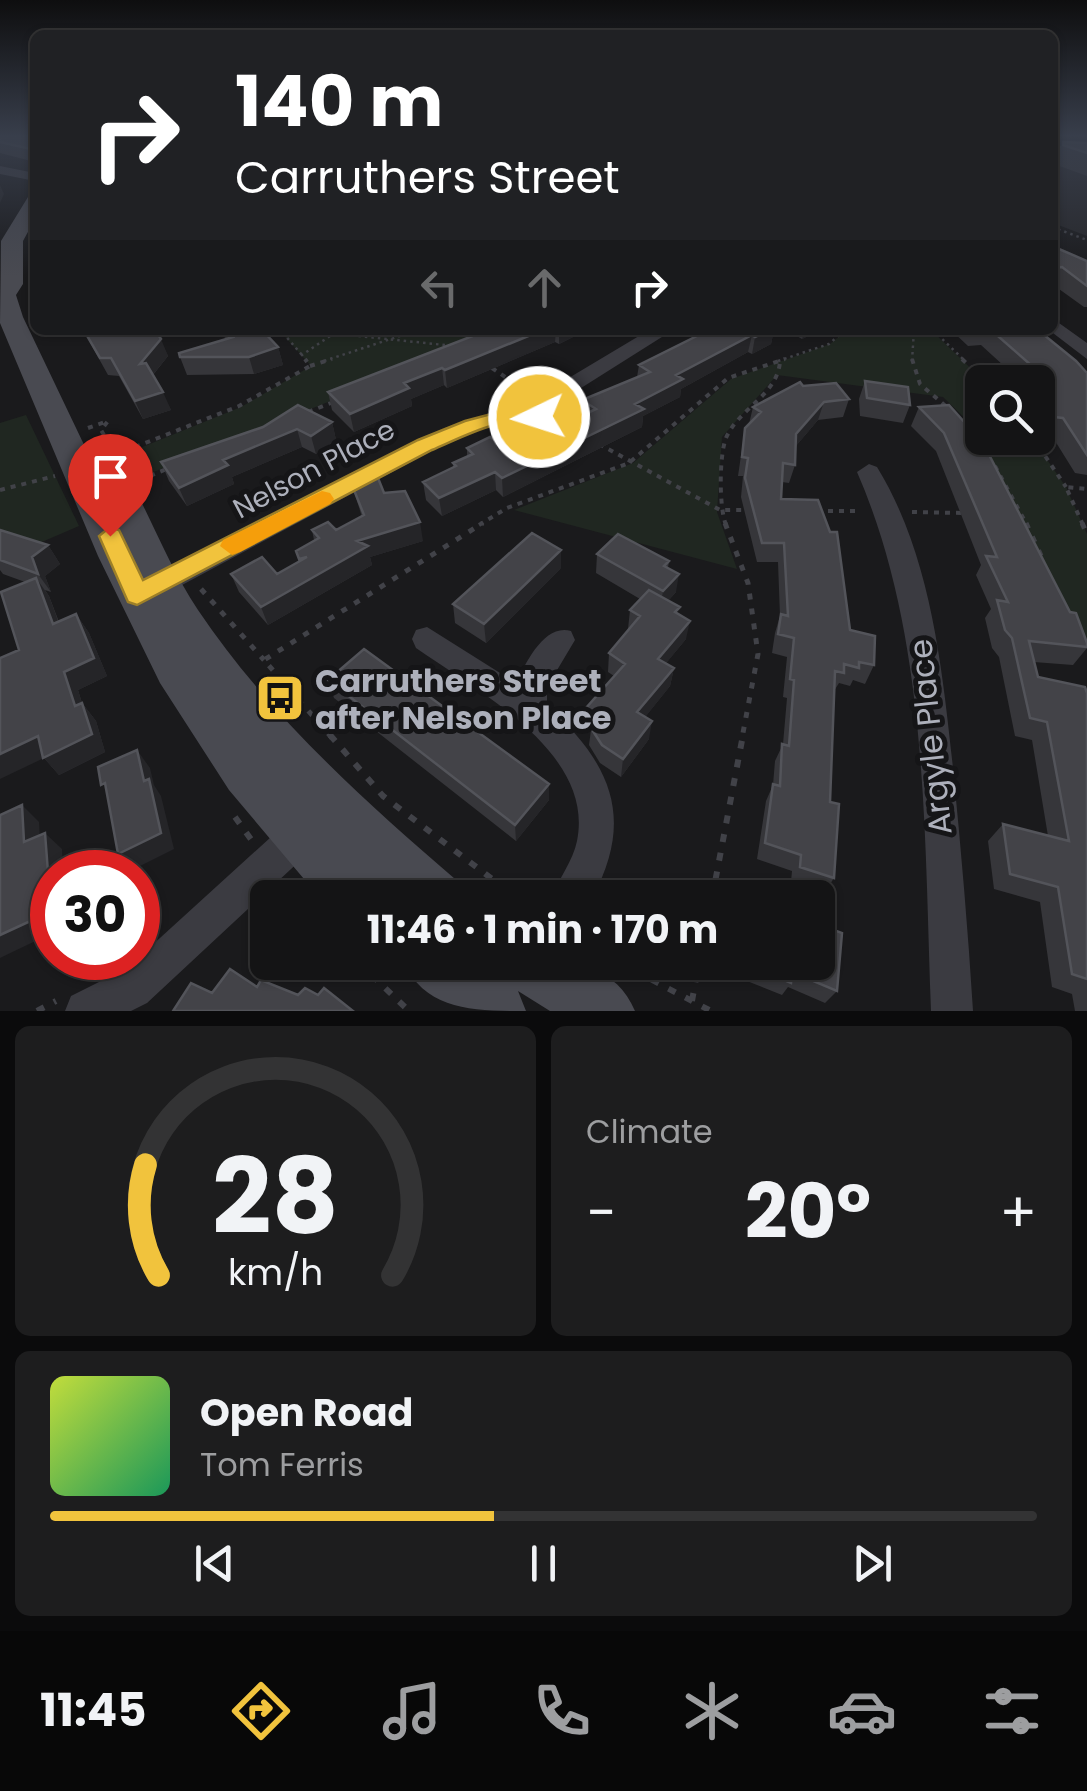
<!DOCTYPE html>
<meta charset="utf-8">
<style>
body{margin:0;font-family:Poppins,sans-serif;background:#1d1d1e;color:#f1f3f6;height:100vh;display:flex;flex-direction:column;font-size:38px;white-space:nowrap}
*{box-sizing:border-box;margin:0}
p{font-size:32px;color:#9d9ea0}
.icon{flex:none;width:55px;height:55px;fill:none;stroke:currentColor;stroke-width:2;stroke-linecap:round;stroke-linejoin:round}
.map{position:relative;height:1011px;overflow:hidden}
.panel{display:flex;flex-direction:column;gap:15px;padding:15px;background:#0b0b0c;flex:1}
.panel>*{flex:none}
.banner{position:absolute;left:30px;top:30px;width:1028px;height:305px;border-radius:15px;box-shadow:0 2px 8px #0004,0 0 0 2px #333334;background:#202124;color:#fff;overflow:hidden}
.tools{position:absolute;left:965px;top:365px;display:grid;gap:20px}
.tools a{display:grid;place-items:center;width:90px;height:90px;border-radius:15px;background:#141415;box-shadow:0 2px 8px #0004,0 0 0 2px #333334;font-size:50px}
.speed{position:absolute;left:30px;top:850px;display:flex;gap:20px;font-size:50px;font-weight:700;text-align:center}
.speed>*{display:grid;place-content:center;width:130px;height:130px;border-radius:50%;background:#141415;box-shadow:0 2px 8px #0004,0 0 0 2px #333334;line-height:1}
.speed .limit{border:15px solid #d22;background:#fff;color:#111}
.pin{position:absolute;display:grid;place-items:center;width:85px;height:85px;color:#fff;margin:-102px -42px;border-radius:50% 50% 50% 0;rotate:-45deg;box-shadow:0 0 10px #0007}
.pin .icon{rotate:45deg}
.me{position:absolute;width:110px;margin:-55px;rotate:266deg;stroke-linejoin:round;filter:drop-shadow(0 0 8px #0008)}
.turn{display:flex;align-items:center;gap:35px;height:210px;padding:0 40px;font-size:45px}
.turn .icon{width:130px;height:130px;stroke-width:2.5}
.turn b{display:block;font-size:70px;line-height:85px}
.lanes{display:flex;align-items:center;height:95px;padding:0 40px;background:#0003;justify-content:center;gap:50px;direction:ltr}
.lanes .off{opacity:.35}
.big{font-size:75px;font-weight:700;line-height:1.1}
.panel .widget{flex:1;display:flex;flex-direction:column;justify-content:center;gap:15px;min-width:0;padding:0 35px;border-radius:15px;background:#1d1d1e}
.panel .dial{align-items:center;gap:0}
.dial svg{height:260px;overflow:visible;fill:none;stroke:#333334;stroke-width:7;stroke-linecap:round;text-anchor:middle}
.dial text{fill:#f1f3f6;stroke:none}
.song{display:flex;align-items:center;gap:30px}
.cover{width:120px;height:120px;border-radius:15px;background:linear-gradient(135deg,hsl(70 70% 55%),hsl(150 70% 35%))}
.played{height:10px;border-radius:5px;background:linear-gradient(90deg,#f1c33d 45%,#333334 45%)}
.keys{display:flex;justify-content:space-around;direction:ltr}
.heat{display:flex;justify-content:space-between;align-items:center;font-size:55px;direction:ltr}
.panel .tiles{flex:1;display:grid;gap:15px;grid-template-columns:1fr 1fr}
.widget:last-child{grid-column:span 2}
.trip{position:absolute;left:250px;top:880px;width:585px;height:100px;border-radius:15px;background:#141415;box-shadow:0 2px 8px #0004,0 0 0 2px #333334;font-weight:700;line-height:100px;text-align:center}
.dock{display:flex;height:160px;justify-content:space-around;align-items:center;background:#080808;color:#9d9ea0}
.dock .icon{width:70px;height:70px}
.dock .on{color:#f1c33d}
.dock b{font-size:45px;color:#f1f3f6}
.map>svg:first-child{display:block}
</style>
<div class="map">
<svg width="1087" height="1011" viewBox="0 0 1087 1011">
<rect width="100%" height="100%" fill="#1a1a1c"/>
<path fill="#262629" d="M1052 156H1087V236L1053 223Z"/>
<path fill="#202721" d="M279 330H331L337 335 353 330H507L151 473 135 450 241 407 311 366Z
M847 330H931L985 382 982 438H1032L1066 487 1087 534V648L974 427 943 397 777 375 722 437 717 512 737 569 514 510 633 463 731 379 830 344Z
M26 415 79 526 0 560V423Z"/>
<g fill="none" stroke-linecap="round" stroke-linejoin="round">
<path stroke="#414248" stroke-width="2.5" stroke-dasharray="2.5 4" stroke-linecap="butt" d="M1052 227 1087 240
M280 330 329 334
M933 330 965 361
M283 333 302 355
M339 334 454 346
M307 361 302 355 333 334 347 330
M324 361 418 330
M778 361 829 344 845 330
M912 361 914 330"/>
<path stroke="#414248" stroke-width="4" stroke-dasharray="5 6" stroke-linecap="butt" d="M912 359 920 384 949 409
M962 359 986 382
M310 366 332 359
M492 368 517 385
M308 412 331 403
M964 421 977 437
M88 428 108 421
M104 435 101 430 108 421
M1033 438 1066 487
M599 444 720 510H748
M125 451 239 406 310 366 305 359
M995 466 1027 525
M140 480 169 468
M0 490 55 476
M817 511H858
M912 512 963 513
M479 525 507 508 629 463 728 378 785 359
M726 525C719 508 719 456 726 438 738 409 778 395 780 361
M1083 525 1066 487 1087 489"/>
<path stroke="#414248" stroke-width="5" stroke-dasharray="6 9" stroke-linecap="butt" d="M725 523 748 583 758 654 742 738
M1026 523 1043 560
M1082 523 1087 534
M201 589 264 660
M332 738 264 660 483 523"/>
<path stroke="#414248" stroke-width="6" stroke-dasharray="8 11" stroke-linecap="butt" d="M330 735 383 796 517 898
M235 817 253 842
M712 898 743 735
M358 962 409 1011
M618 962 711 1011
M692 1001 699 962
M37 1011 56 1001"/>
<path fill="#3b3b41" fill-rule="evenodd" d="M1052 146H1087V154H1052Z
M0 166 35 173V181L0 174Z
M1052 318 1087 343V359L1049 330H1052Z
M649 330H673L570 395 574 409C554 430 545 417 523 418 494 420 460 439 433 450L156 599 146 602 136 599 132 591 136 583 417 440 514 407 516 395 541 385 552 388ZM542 398 551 401 552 406 544 410 535 407 534 402Z
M869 464 877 467C931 555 942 667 953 768 961 849 968 930 973 1011H931C924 834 929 637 857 472Z
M427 627 516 683C526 662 545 623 571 631L575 640 547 687V705C610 763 636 817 592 898H551C559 878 573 861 577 841 595 752 477 691 416 648L412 639 416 630Z
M307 811 320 816 325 829 320 842 147 1003 131 1011H65L71 996 117 973 138 958 294 816Z"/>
<path fill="#494a51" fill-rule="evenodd" d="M35 195V219L23 241V284L16 295 23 317 87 451 100 446 112 449C145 500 164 559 198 610 268 714 361 798 455 879L463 898H395L379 882 385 898H320L229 790 160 683 98 556 0 323 1 241 28 197Z
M403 962H481L502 978 495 962C548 962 611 953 635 1011H550L518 991 526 1011C473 1011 427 1011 403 962Z"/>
</g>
<path fill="#36363a" d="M0 135H35V162L0 153Z
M1064 135H1087V137H1066Z
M1063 142 1087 143V176L1054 164Z
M1052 246 1087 261V307H1084L1052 284Z
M83 330H155L168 356 153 375 171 410 143 419 119 376 108 375Z
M218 330H262L278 347 283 365 254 374 187 375 180 357 226 339Z
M488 330H587L559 344 555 342 447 388 444 385 411 399 412 406 354 432 332 410 328 392Z
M709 330H774L771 344 752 354 748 352 681 389 680 397 643 416 642 427 503 497 496 490 442 516 426 500 423 482 453 467V463L467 456V448L510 450 582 416V400L637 377 639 365Z
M786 330H820L802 339Z
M951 330H1045L1043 334 1087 373V475L1075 473 1052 436 1043 435 1038 425V382H1012L1015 376 981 345 968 346Z
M865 381 910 405 903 423 860 416 859 399Z
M803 386 849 399 843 417 818 420 795 447V465L789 483 782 482 781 499 850 630 874 665 865 684 853 680 850 686 839 683 834 691 830 802 834 878 824 893 791 882 792 871 757 859 766 801 773 785 775 761 783 744 787 698 783 697 787 657 772 653 775 633 780 616 778 562H757L741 497 743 476H738L745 428 749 424 753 407Z
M949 405 1087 643V648L1073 665 1034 662 1038 677 1087 693V1011H1075L1072 994 1052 987 1040 902 994 889 988 841 1003 824 1048 836 1032 740 1015 736 999 657 992 648 985 618 991 609 976 575 981 565 936 451 911 426 919 407Z
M332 422 336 440 316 454 302 447 232 477 234 484 187 506 169 481 161 462 263 427Z
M352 485 384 493 423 541 370 557 372 565 268 625 239 592 231 574H277L299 561 296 551 314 540 312 530H336L362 517Z
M0 530 48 545 60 564 45 576 51 592 45 590 49 596 59 622 76 614 89 633 107 676 78 690 82 703 96 721 105 752 59 775 44 758 19 650 25 582 3 574 0 570Z
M597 554 669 561 668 568 676 592 668 601 678 614 686 639 666 663 674 668 670 686 645 717 649 739 621 777 600 763 589 745 591 730 585 726 586 708 614 676 608 672 609 653 629 630 628 629 630 610 640 599 596 573Z
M561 568 486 643 455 623 453 604Z
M328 680 549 800 516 841 334 698Z
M745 962H818L837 991 825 1003 788 987 782 995 742 979Z"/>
<path fill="#252528" d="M0 185 4 194 0 203Z
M543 330H556L555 342 447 388 445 370Z
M559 330H587L559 344Z
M769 330H774L771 344 752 354 755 337Z
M805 330H820L802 339Z
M752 335 748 352 681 389 680 397 643 416 642 427 503 497 502 478 635 404 676 375Z
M161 339 168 356 147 382 140 364Z
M278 347 283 365 254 374 249 357Z
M442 368 444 385 411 399 412 406 354 432 350 414 404 383Z
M163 392 171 410 143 419 135 401Z
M824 402 818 420 790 453 796 434Z
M332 422 336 440 316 454 311 436Z
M297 429 302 447 232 477 234 484 187 506 179 488 223 460Z
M495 472 496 490 442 516 439 498Z
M420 522 423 541 370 557 372 565 268 625 261 607 357 541Z
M48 545 60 564 45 576 51 592 38 574 32 557Z
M561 550V568L486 643 484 624Z
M679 574 676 592 660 610 663 591Z
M36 578 49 596 66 643 53 624Z
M76 614 89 633 107 676 78 690 88 724 75 706 64 672Z
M690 621 686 639 655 677 658 659Z
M674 668 670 686 635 730 637 712Z
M82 703 96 721 105 752 59 775 44 758 0 779V754Z
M652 721 649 739 621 777 623 759Z
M137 750 150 768 154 785 161 796 174 849 132 870 118 854 144 781Z
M549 784V800L516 841 515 825Z
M22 805 39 822 41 858 24 842Z
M45 833 62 849 63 872H48Z
M52 893V933L0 958V935L47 896Z"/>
<path fill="#434348" stroke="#53545a" stroke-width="2.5" d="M0 135H35V150L0 142Z
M1063 142 1087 143V153L1063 145Z
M1052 246 1087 261V286L1062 267 1052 268Z
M98 330H155L161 339 140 364 146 363 163 392 135 401 111 358H100L86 334Z
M227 330H262L278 347 249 357H180L179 353 233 337Z
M488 330H543L445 370 442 368 404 383 409 388 350 414 328 392Z
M709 330H769L755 337 752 335 676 375 683 379 635 404 644 409 502 478 495 472 439 498 423 482 456 466 453 463 473 454 467 448 490 437 510 450 596 409 582 400 650 372 639 365Z
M991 330H1038L1076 361 1087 373V455L1063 418 1054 417 1038 392V382H1032L1021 365 1032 366Z
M865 381 908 387 910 405 867 398Z
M800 382 803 386 836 383 849 399 824 402 796 434 795 465 783 463 781 499 818 500 830 532H837L850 630 875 636 874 665 859 662V668L844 664V673L835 671 830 802 839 804 834 878 800 867 801 855 765 843 773 784 780 786 782 744 789 746 794 680 790 679 794 638 778 634 781 614 788 616 784 543H762L745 478 748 458 742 457 745 428 761 412 753 407Z
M298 405 332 422 311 436 297 429 223 460 228 465 179 488 161 462 263 427Z
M949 405 983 443 1070 612 1076 613 1087 643V647L1029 641 1038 677 1085 687 1087 693V979L1072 974 1058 887 1010 874 1003 824 1069 841 1047 722 1030 718 1012 638 1005 630 997 600 1008 602 986 556 997 557 944 433 919 407Z
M378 478 384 493 405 491 420 522 357 541 368 546 261 607 231 574 262 557 277 574 307 557 299 559 296 551 319 538 312 530 328 522 336 530 364 515 352 485Z
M0 530 48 545 32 557 38 574 0 560Z
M532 533 561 550 484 624 453 604Z
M618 534 669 561 664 566 679 574 663 591 597 554Z
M36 578 53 624 76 614 94 658 64 672 75 706 82 703 92 734 43 758 38 736 0 754V658L19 650 1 592Z
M649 590 680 607 675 612 690 621 658 659 674 668 637 712 652 721 623 759 602 745 591 728 600 717 586 708 625 664 609 653 640 616 630 610Z
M364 649 549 784 515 825 328 680Z
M137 750 144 781 149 779 161 833 118 854 105 783 101 785 98 767Z
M22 805 24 842 45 833 48 872 54 869 55 872H52V893L47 896 48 913 0 935V815Z
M818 924 842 933 837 991 792 972 791 983 750 966 751 962H818Z
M230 969 257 987 261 980 298 995 305 988 318 995 324 988 353 1011H173L191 983 212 993Z"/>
<linearGradient id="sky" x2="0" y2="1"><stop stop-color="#0e0e0f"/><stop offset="0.49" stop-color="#383e4b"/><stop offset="1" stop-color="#383e4b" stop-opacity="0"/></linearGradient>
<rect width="1087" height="277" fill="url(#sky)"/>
<path fill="#f1c33d" stroke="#9d7f28" stroke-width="2.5" d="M525 405 549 417 539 423C504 414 465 436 432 450L137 605 128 602 99 536 110 527 119 530 143 580 418 440 465 421Z"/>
<path fill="#f59e0b" d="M322 491 330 493 334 499 330 504 240 552 232 555 220 546 223 540Z"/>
<defs>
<g id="bus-square" transform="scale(2.5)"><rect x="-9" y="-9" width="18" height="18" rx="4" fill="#f1c33d" stroke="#151517"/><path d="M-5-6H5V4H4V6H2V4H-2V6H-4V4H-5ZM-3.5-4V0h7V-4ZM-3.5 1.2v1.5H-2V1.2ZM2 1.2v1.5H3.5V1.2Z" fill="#111"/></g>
</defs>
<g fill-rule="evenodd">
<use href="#bus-square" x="280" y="698"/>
</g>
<g text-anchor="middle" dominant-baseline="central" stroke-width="10" stroke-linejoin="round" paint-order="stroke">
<g font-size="28" fill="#adb0bb" stroke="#151517">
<text transform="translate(314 469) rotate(-28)">Nelson Place</text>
</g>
<g font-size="32" font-weight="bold" fill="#adb0bb" stroke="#151517" text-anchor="start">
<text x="315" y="680">Carruthers Street<tspan x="315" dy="37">after Nelson Place</tspan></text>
</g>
<g font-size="32" fill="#adb0bb" stroke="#151517">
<text transform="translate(930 737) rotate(-96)">Argyle Place</text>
</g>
</g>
</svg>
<div class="tools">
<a><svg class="icon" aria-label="search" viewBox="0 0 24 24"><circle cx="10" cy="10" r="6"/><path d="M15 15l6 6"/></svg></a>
</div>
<div class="speed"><div class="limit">30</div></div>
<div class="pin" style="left:110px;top:536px;background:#d93025"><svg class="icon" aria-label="arrive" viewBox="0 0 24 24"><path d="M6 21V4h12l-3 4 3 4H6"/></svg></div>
<svg class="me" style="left:539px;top:417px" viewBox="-20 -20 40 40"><circle r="17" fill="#f1c33d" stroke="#fff" stroke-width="3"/><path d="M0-11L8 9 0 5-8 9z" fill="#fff"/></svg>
<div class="trip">11:46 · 1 min · 170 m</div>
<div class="banner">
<div class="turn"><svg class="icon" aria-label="right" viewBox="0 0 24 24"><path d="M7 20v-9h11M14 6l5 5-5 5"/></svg><div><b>140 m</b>Carruthers Street</div></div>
<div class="lanes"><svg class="icon off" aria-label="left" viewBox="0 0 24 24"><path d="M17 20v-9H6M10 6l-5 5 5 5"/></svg><svg class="icon off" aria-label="ahead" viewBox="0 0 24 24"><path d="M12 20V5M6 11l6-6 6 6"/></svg><svg class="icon" aria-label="right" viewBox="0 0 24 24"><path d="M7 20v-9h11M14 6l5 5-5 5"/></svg></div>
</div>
</div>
<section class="panel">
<div class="tiles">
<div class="widget dial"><svg viewBox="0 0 100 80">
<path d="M14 69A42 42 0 1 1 86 69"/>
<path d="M14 69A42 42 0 0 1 10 35" stroke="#f1c33d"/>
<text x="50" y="56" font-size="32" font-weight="700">28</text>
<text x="50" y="72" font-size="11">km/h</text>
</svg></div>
<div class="widget"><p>Climate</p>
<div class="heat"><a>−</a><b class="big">20°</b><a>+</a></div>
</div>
<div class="widget">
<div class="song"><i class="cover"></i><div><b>Open Road</b><p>Tom Ferris</p></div></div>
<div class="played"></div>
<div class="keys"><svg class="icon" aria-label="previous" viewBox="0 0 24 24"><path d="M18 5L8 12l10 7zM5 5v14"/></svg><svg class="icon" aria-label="pause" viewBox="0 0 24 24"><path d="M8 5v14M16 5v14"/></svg><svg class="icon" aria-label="next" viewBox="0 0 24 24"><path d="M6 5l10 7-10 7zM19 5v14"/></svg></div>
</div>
</div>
</section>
<nav class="dock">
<b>11:45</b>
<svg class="icon on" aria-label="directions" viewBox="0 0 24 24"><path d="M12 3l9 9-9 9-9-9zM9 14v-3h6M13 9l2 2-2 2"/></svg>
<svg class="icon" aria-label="music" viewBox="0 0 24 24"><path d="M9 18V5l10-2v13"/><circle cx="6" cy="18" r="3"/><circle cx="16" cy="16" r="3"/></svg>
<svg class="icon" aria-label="phone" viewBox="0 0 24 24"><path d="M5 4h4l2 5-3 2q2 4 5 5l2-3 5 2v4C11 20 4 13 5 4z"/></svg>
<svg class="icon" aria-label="climate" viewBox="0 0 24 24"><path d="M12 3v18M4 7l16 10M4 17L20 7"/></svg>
<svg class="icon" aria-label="car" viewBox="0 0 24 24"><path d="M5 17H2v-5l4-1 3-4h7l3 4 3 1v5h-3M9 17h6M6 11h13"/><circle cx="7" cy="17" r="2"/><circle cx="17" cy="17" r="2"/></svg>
<svg class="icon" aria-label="filters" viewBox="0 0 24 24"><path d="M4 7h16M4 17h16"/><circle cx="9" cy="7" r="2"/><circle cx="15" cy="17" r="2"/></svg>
</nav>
